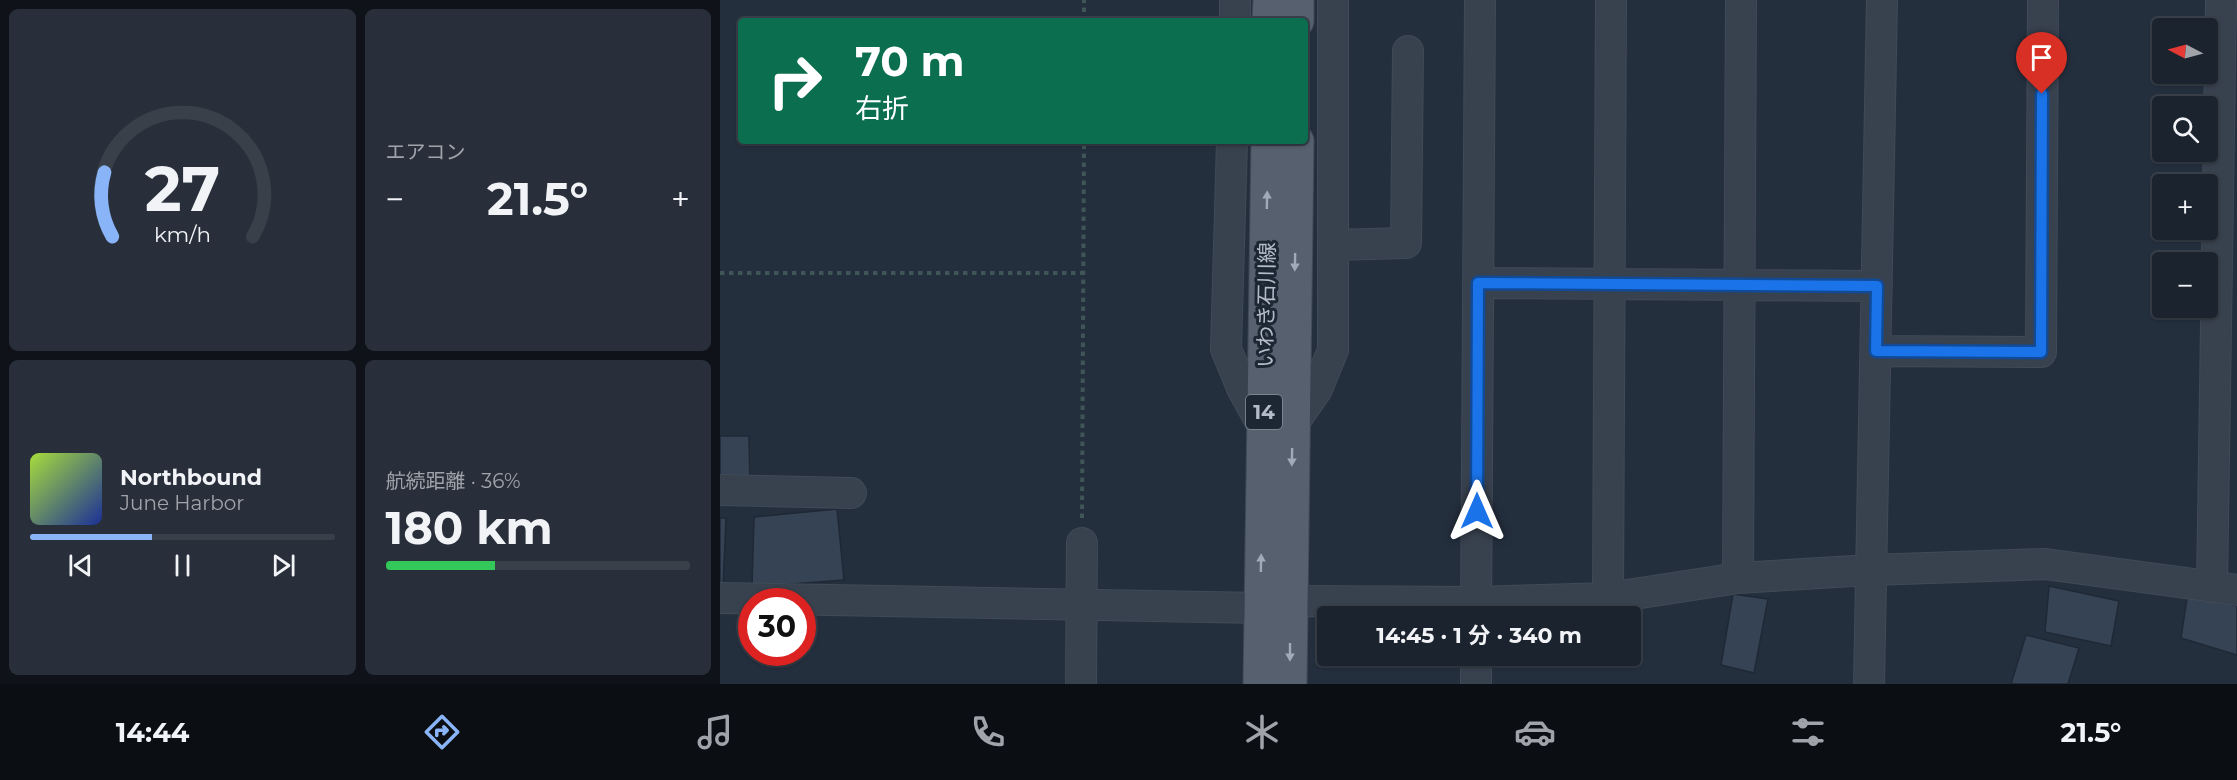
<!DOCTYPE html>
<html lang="ja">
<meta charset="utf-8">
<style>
body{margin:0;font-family:Montserrat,"Noto Sans JP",sans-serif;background:#282f3a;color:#f1f3f6;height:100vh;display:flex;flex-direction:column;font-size:22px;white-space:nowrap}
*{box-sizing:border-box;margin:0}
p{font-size:20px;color:#a0a4aa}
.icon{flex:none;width:33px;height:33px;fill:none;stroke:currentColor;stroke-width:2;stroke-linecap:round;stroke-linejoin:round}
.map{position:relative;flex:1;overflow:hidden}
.drawer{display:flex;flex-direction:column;gap:9px;padding:9px;background:#0f1319;width:720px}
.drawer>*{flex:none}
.banner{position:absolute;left:18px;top:18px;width:570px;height:126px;border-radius:6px;box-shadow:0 2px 4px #0004,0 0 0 2px #39404a;background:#0b6e4f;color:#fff;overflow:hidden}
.needle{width:39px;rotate:276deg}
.fabs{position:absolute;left:1432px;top:18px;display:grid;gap:12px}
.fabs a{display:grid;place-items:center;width:66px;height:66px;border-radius:6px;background:#1b232e;box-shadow:0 2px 4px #0004,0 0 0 2px #39404a;font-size:30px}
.speed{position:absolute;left:18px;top:588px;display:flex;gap:12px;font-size:30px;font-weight:700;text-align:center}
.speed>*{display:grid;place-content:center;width:78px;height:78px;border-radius:50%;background:#1b232e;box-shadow:0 2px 4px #0004,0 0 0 2px #39404a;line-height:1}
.speed .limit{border:9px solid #d22;background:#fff;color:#111}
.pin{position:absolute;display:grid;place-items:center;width:51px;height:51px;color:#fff;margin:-62px -26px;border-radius:50% 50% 50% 0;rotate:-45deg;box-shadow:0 0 6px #0007}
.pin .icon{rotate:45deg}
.me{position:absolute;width:66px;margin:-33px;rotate:0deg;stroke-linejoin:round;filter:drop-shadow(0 0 4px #0008)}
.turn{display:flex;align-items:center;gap:21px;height:126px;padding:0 18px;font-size:27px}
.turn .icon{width:78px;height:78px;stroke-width:2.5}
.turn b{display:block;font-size:42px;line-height:51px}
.big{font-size:45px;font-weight:700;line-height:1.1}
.drawer .tile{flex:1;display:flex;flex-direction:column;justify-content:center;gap:9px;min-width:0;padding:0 21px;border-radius:9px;background:#282f3a}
.drawer .dial{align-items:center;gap:0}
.dial svg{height:156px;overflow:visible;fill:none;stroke:#39404a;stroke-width:7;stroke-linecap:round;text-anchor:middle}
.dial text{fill:#f1f3f6;stroke:none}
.song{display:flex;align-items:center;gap:18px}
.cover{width:72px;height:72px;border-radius:9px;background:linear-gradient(135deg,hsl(80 70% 55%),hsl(230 70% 35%))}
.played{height:6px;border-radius:3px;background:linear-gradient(90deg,#8ab4f8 40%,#39404a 40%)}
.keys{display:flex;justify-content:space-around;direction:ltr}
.heat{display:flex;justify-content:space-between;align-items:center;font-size:33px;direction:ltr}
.charge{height:9px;border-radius:4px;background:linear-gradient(90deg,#34c759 36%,#39404a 0)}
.drawer .tiles{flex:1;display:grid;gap:9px;grid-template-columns:repeat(2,1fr)}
.trip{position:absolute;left:597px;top:606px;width:324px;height:60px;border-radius:6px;background:#1b232e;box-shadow:0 2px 4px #0004,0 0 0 2px #39404a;font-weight:700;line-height:60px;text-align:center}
.tabs{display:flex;height:96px;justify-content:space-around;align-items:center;background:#0b0e12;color:#a0a4aa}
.tabs .icon{width:42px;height:42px}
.tabs .selected{color:#8ab4f8}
.tabs b{font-size:27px;color:#f1f3f6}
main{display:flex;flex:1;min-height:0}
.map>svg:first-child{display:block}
</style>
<main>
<section class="drawer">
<div class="tiles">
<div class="tile dial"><svg viewBox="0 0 100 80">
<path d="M14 69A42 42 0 1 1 86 69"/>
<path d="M14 69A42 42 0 0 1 10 36" stroke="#8ab4f8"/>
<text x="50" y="56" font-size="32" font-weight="700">27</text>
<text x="50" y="72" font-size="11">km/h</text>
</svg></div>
<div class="tile"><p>エアコン</p>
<div class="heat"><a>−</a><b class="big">21.5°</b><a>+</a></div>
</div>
<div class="tile">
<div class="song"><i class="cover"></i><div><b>Northbound</b><p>June Harbor</p></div></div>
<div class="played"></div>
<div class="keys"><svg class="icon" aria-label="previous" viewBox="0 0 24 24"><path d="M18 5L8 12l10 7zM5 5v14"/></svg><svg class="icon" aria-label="pause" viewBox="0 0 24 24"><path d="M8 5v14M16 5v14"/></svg><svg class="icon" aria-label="next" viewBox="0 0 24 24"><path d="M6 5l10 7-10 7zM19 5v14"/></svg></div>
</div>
<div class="tile"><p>航続距離 · 36%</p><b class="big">180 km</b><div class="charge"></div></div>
</div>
</section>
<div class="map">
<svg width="1517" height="684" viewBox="0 0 1517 684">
<rect width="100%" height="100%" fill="#242f3e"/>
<path fill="#364354" stroke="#1f2835" stroke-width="1.5" d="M0 436H29L30 488H0Z
M117 509 124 580 32 587 34 517Z
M0 518H6L3 588H0Z
M1329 586 1399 601 1391 646 1325 632Z
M1468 592 1517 606V655L1461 638Z
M1013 594 1048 599 1034 673 1001 665Z
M1306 635 1359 648 1348 684H1291Z"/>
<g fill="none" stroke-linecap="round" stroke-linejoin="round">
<g stroke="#414a57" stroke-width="32">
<path id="minor" d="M515 21V0
M512 141 506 349 522 388 544 428
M614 245 686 243 688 51
M758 283 1157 286
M1157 351 1321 352 1323 0
M572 425 597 389 613 350V0
M0 490 131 493
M1018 578 1021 0
M1492 587 1501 0
M0 598 541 608 570 601 756 602 888 598 1018 578 1150 570 1325 564 1517 590
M888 598 891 0
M756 616 760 0
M361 684 362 543
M756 684V656
M1149 684 1162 0"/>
</g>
<g stroke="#414a57" stroke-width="35">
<path id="major" d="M577 0V21
M549 21 550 0
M540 684 548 141
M570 684 577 141"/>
</g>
<path stroke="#3f5557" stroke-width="4" stroke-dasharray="4.5 4.5" stroke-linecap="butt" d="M364 21V0
M0 273H363
M362 518 364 141"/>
<use href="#minor" stroke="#38414e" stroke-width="30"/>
<use href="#major" stroke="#56606e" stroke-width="33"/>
</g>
<defs><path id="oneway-solid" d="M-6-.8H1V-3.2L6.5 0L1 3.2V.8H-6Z" transform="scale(1.5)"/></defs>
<g fill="#a1aab7">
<use href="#oneway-solid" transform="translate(547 200) rotate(-89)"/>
<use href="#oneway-solid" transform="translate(575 262) rotate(91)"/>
<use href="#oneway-solid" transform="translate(572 457) rotate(91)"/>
<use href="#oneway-solid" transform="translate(541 563) rotate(-89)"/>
<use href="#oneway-solid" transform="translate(570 652) rotate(90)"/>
</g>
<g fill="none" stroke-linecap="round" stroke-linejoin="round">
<g stroke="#114b97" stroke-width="15">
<path id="route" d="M757 511 758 283 1157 286 1156 351 1321 352 1322 94"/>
</g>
<use href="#route" stroke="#1a73e8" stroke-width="10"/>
</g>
<g text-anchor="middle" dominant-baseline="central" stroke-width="6" stroke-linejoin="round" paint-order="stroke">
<rect fill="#1d2633" stroke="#878f9c" stroke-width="1.5" x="526" y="395" width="36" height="34" rx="4.5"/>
<g font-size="20" font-weight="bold" fill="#b4bcc9">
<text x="544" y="412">14</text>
</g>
<g font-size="21" fill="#b4bcc9" stroke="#1d2633">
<text transform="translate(546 305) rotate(-89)">いわき石川線</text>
</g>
</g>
</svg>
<div class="fabs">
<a><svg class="needle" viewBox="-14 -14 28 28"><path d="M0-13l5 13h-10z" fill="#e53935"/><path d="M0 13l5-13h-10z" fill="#a0a4aa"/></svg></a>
<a><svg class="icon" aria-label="search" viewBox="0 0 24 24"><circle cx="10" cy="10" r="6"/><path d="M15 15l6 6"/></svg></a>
<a>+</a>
<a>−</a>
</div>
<div class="speed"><div class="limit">30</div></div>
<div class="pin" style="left:1322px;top:94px;background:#d93025"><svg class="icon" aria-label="arrive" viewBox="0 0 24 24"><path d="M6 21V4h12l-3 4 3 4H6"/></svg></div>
<svg class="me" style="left:757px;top:511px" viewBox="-20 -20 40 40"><path d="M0-17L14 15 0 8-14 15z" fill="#1a73e8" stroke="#fff" stroke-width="4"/></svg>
<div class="trip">14:45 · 1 分 · 340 m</div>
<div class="banner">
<div class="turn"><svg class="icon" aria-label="right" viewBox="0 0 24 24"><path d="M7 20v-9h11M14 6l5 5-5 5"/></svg><div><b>70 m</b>右折</div></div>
</div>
</div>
</main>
<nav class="tabs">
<b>14:44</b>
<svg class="icon selected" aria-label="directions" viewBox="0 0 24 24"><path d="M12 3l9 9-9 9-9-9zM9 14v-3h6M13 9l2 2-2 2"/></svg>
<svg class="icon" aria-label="music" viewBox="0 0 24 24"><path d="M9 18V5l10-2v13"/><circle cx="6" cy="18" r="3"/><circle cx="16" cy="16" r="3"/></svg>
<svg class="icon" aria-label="phone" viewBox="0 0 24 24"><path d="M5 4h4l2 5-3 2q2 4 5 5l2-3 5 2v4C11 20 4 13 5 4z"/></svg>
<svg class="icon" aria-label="climate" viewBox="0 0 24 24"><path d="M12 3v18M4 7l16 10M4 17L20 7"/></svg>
<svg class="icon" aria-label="car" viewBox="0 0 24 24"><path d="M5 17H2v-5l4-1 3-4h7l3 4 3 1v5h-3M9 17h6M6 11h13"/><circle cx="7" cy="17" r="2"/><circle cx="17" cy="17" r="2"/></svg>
<svg class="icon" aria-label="filters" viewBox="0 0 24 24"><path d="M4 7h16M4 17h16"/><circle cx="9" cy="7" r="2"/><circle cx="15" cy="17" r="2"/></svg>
<b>21.5°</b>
</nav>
